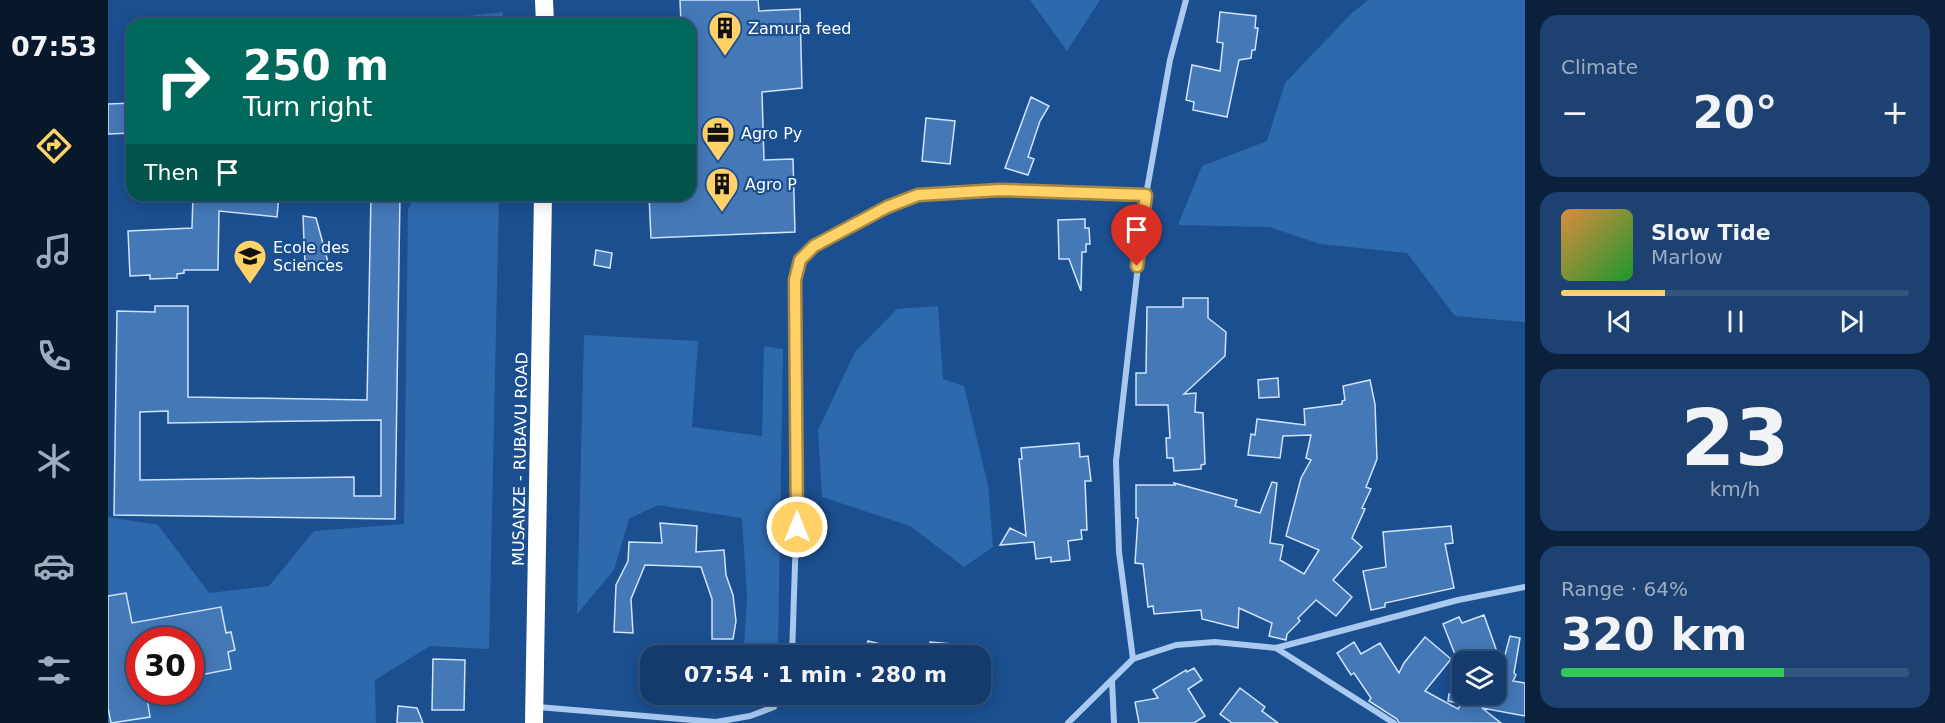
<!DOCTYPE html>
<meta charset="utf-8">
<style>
body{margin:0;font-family:"DejaVu Sans",sans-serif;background:#1d4271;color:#f1f3f6;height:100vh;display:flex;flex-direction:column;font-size:22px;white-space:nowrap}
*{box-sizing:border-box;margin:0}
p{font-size:20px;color:#9dadc1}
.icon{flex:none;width:33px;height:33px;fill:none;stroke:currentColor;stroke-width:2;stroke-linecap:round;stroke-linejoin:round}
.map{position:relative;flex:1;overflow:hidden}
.sheet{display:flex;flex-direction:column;gap:15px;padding:15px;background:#0b203b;width:420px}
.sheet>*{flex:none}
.banner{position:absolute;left:18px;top:18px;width:570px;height:183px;border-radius:18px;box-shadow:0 3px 15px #0003,0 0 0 2px #33557e;background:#00695c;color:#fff;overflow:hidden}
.controls{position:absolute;left:1344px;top:651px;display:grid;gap:12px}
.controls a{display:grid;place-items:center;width:54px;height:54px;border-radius:12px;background:#143b6b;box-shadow:0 3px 15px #0003,0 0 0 2px #33557e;font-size:30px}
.speed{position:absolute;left:18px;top:627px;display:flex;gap:12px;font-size:30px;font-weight:700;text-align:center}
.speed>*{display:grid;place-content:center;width:78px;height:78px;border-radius:50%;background:#143b6b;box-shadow:0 3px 15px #0003,0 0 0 2px #33557e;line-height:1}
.speed .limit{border:9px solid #d22;background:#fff;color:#111}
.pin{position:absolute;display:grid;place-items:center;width:51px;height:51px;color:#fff;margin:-62px -26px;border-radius:50% 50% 50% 0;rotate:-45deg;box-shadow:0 0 6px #0007}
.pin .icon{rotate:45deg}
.me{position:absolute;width:66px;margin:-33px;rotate:0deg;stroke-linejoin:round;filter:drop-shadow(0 0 4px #0008)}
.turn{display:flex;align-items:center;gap:21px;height:126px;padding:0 18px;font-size:27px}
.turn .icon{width:78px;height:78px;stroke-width:2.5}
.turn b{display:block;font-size:42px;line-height:51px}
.then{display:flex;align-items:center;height:57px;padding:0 18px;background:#0003;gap:12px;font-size:22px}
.big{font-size:45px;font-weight:800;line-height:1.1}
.sheet .card{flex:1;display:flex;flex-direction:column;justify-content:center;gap:9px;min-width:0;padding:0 21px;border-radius:18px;background:#1d4271}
.sheet .dial{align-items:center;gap:0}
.dial b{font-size:78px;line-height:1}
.song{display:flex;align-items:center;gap:18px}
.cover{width:72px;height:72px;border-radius:9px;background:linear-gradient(135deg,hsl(30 70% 55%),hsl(130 70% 35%))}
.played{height:6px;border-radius:3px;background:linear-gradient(90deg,#ffd166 30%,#33557e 30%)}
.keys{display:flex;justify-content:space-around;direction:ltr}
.heat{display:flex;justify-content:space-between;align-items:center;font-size:33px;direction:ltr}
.charge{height:9px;border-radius:4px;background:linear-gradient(90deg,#34c759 64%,#33557e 0)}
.trip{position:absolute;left:532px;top:645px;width:351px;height:60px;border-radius:18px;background:#143b6b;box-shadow:0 3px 15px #0003,0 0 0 2px #33557e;font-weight:800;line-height:60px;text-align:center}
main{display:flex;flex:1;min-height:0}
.menu{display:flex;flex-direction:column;width:108px;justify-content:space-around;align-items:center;background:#08182b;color:#9dadc1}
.menu .icon{width:42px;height:42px}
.menu .current{color:#ffd166}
.menu b{font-size:27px;color:#f1f3f6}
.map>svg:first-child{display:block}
</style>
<main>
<nav class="menu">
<b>07:53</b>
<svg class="icon current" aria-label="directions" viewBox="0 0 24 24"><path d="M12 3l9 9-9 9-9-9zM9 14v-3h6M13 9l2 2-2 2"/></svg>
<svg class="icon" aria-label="music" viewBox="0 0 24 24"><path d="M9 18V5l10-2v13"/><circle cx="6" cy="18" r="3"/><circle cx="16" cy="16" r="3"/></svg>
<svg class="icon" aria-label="phone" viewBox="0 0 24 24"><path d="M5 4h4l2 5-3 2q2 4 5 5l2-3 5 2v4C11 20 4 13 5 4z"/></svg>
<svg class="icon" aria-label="climate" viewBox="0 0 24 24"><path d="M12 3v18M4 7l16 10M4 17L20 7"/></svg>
<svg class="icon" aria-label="car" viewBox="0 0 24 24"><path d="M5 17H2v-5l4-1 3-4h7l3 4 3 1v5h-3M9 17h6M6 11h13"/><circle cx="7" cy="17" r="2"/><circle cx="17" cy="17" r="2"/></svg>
<svg class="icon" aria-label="filters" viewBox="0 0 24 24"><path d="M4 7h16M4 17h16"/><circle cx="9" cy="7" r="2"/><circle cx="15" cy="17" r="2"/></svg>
</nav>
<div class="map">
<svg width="1417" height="723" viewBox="0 0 1417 723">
<rect width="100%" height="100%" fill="#1b4f8f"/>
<path fill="#2e69ad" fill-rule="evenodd" d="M922 0H992L959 51Z
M1260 0H1417V322L1347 316 1299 253 1212 244 1161 227 1070 225 1094 166 1159 141 1177 83 1243 14Z
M395 12 394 24H317V21Z
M310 195H391L381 649 322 646 267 680 268 723H0V517L50 525 101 593 161 586 206 531 296 524 300 208ZM32 640H82V692H32Z
M830 306 835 379 856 386 880 485 885 547 856 567 802 526 714 497 710 430 747 352 789 309Z
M476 335 590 341 584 427 654 436 656 346 675 349 670 648H636L639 598 634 518 550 505 521 519 506 570 469 614Z"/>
<path fill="#4478b7" stroke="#cfe3fa" stroke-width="1.5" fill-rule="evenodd" d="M572 0H650L651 11 692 9 694 88 654 92 656 160 685 159 687 232 543 238 541 195H582V24H573Z
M1112 12 1148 16 1147 28H1150L1147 50H1144L1143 58 1131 60 1119 117 1085 110 1086 102 1078 100 1084 65 1112 71 1115 43 1109 42Z
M923 97 941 106 932 121 920 157 926 159 920 175 897 168Z
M24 103V133L0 134V104Z
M818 118 847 121 842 164 814 161Z
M85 195H171L169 217 111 211 110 270H76V273L69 274V278L42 279V275L22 276 20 231 84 228Z
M263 195H292L287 519 6 515 9 311 47 312V306H80V397L259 400ZM60 411V423L273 420V496H246V477L32 480V412Z
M195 216 208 218 220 262 197 265Z
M977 219V228H981L982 244H978V252H974L973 291 961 259H951L950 220Z
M488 250 504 253 502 268 486 265Z
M1075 298H1100V318L1118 332 1117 356 1076 394 1088 393 1087 412 1095 413 1097 464 1093 465V469L1066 471 1065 458H1059L1058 438H1062L1060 405H1028V373H1038L1039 307H1075Z
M1170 378 1171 397 1151 398 1150 380Z
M1262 380 1267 404 1269 459 1258 487 1263 489 1254 508 1257 509 1244 538 1254 547 1225 580 1244 597 1228 616 1208 600 1190 618 1192 621 1179 634 1178 640 1161 636 1164 623 1131 608 1130 628 1094 619 1093 610 1046 614 1045 606 1040 607 1035 564 1027 563 1030 518H1028V485H1067L1066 483 1129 500 1127 506 1152 513 1164 482 1169 483 1162 543 1175 545 1172 560 1196 574 1211 550 1178 536 1193 478 1203 460 1198 458 1203 435 1175 436 1172 458 1140 455 1143 434 1147 435 1149 419 1197 425 1196 409 1234 404V401L1237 400 1235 386Z
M971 443 972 457 980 456 983 481H977L979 530H973L974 539 960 541 962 560 943 562V557L928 559 926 542 892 545 902 528 918 536 911 459H914L913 448Z
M552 523 589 526 588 552 616 550 618 575 625 595 628 621 625 639H604V599L593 567 537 565 523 599 525 633 506 632 508 585 520 561 521 542 554 543Z
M1343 526 1345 543 1337 544 1346 588 1277 603V607L1263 610 1255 571 1278 567 1275 532Z
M18 593 24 623 113 607 118 633 123 632 127 650 120 652 123 669 82 677V640H32V692H38L42 717 3 723 0 708V596Z
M1376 615 1394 666 1402 636 1412 638 1406 673 1408 675 1405 681 1417 683V716L1374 708 1393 723H1291L1289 719 1261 701 1263 698 1246 673 1243 675 1229 653 1246 642 1253 654 1272 643 1291 673 1296 663 1317 637 1343 659 1317 691 1350 709 1353 704 1340 701 1341 694H1388V662H1350L1335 624 1351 617 1354 623Z
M760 641 798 650V656H756Z
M822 642 866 646 865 656H820Z
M325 659 357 660 356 710H324Z
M1086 668 1094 680 1080 689 1097 716 1086 723H1031L1027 702 1050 698 1045 690 1078 670 1079 672Z
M1132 688 1157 707 1154 711 1170 723H1124L1112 714Z
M290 706 309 708 315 723H289Z"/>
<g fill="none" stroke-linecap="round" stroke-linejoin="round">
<path stroke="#a9c9ee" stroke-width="6" d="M1168 648 1286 723
M684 656 689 504 686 280 692 260 706 246 779 207 810 195 892 190 1038 195
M1025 659 1011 552 1008 461 1038 195 1062 60 1078 0
M1004 681 1006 723
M430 707 608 722 642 716 666 707 672 694
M960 723 1025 659 1068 645 1107 642 1168 648 1350 600 1417 587"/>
<path stroke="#fff" stroke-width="18" d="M436 0 437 24
M426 723 435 195"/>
</g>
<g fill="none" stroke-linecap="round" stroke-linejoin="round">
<g stroke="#a68842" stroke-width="15">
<path id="route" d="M689 527 687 280 692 260 706 246 779 207 810 195 892 190 1038 195 1029 266"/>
</g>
<use href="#route" stroke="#ffd166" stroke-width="10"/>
</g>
<defs>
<g id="building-pin" transform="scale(1.725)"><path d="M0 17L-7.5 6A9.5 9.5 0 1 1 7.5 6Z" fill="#ffd166" stroke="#1b4f8f"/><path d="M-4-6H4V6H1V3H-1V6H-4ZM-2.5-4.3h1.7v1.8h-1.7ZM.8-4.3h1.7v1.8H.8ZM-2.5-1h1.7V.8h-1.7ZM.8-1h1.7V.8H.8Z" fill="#111"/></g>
<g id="office-pin" transform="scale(1.725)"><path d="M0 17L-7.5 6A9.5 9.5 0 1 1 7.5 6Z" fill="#ffd166" stroke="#1b4f8f"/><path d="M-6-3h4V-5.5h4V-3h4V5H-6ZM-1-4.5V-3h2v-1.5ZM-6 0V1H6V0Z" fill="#111"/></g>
<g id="school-pin" transform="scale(1.725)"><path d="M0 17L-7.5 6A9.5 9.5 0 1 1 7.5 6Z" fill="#ffd166" stroke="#1b4f8f"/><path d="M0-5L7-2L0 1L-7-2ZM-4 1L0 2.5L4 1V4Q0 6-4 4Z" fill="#111"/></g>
</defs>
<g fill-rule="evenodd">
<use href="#building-pin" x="617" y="28"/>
<use href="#office-pin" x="610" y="133"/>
<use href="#building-pin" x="614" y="184"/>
<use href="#school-pin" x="142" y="256"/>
</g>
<g text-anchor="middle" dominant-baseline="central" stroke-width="4.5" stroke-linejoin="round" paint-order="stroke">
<g font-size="16" fill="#fff" stroke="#1b4f8f" text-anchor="start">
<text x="640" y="28">Zamura feed</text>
<text x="633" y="133">Agro Py</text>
<text x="637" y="184">Agro P</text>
<text x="165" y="247">Ecole des<tspan x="165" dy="18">Sciences</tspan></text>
</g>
<g font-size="16" fill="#fff" stroke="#1b4f8f">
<text transform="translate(412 459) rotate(-89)">MUSANZE - RUBAVU ROAD</text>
</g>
</g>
</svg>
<div class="controls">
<a><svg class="icon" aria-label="layers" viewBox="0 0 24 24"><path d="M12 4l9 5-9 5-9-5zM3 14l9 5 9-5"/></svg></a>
</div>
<div class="speed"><div class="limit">30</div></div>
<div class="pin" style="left:1029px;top:266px;background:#d93025"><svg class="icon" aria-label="arrive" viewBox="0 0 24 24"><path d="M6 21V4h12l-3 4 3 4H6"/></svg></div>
<svg class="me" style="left:689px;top:527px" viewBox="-20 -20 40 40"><circle r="17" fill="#ffd166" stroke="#fff" stroke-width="3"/><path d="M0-11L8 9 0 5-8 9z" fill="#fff"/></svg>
<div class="trip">07:54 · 1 min · 280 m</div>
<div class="banner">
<div class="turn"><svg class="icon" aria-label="right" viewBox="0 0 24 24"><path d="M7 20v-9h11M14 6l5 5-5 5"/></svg><div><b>250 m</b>Turn right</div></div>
<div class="then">Then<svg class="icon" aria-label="arrive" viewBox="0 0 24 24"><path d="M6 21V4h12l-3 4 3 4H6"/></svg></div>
</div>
</div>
<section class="sheet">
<div class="card"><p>Climate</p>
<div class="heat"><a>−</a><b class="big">20°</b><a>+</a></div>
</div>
<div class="card">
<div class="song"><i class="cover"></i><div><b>Slow Tide</b><p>Marlow</p></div></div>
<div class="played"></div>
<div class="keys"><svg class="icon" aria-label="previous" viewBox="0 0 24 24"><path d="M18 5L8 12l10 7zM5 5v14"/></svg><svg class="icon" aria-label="pause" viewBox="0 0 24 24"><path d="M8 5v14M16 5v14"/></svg><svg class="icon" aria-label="next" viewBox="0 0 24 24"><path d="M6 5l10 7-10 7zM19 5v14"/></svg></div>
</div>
<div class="card dial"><b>23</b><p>km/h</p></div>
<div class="card"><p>Range · 64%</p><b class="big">320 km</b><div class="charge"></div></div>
</section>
</main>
